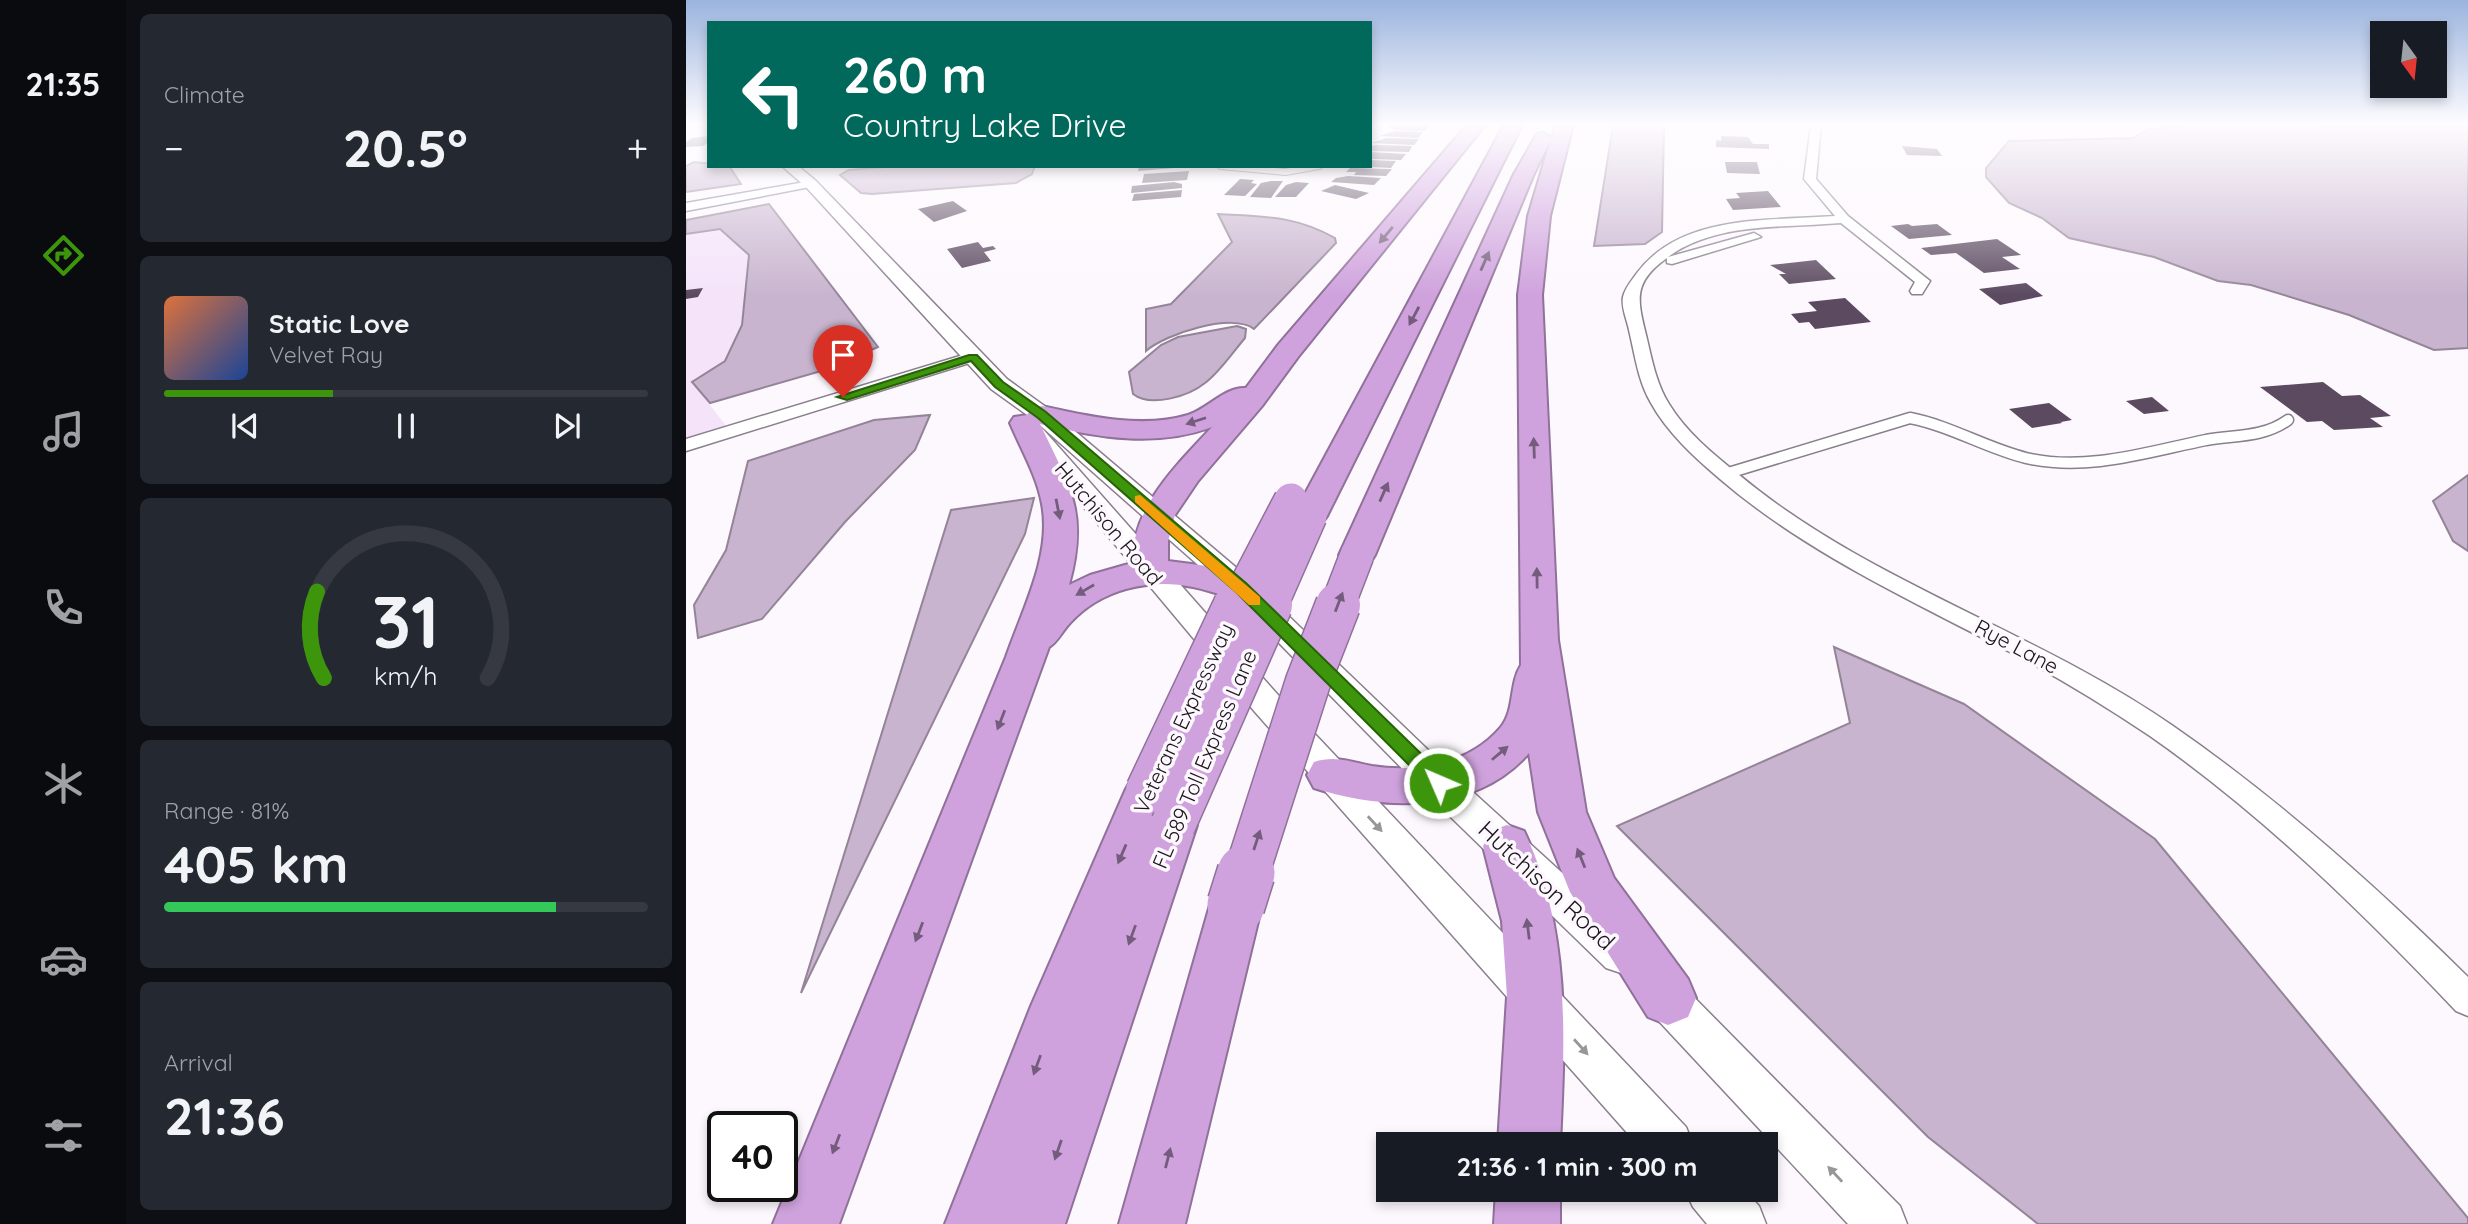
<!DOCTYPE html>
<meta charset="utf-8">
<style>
body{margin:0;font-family:Quicksand,sans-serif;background:#242831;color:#f1f3f6;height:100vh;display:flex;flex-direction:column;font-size:26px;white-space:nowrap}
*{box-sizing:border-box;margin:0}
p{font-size:23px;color:#9ea1a6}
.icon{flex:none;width:38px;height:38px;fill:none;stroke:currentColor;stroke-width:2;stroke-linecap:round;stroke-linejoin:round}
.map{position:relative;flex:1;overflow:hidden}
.details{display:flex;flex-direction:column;gap:14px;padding:14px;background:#0d0f14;width:560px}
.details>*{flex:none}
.hud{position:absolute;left:21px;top:21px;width:665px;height:147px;border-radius:0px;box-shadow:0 4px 10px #0003;background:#00695c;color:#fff;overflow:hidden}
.needle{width:46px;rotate:165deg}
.fabs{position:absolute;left:1684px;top:21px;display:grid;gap:14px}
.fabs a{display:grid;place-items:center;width:77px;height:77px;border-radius:0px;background:#171b24;box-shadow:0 4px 10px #0003;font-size:35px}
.speed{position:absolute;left:21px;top:1111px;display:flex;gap:14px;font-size:35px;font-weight:700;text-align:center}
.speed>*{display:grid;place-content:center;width:91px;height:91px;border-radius:50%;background:#171b24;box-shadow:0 4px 10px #0003;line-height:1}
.speed .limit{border:4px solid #111;border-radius:10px;background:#fff;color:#111}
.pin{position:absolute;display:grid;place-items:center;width:60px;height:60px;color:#fff;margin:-72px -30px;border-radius:50% 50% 50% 0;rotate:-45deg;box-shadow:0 0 7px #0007}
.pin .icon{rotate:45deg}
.me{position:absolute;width:77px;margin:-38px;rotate:315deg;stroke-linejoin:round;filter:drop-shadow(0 0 5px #0008)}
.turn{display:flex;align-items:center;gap:24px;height:147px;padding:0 21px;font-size:32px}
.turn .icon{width:91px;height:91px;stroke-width:2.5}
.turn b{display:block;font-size:49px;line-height:60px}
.big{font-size:52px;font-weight:700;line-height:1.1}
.details .card{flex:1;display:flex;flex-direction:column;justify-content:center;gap:10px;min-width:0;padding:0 24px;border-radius:10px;background:#242831}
.details .dial{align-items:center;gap:0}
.dial svg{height:182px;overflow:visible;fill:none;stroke:#363941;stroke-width:7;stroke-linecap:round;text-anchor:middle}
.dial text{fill:#f1f3f6;stroke:none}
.song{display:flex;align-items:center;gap:21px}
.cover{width:84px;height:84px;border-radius:10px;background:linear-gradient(135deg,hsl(20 70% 55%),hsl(220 70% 35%))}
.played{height:7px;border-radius:4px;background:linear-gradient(90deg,#3d950c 35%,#363941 35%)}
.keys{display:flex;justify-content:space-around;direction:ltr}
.heat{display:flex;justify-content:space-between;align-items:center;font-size:38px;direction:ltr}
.charge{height:10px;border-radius:5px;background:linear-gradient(90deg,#34c759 81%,#363941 0)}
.trip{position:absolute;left:690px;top:1132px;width:402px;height:70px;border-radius:0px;background:#171b24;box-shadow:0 4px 10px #0003;font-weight:700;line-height:70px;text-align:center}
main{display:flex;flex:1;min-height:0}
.menu{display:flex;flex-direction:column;width:126px;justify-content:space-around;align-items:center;background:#090b0e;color:#9ea1a6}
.menu .icon{width:49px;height:49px}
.menu .on{color:#3d950c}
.menu b{font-size:32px;color:#f1f3f6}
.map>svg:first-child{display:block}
</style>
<main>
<nav class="menu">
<b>21:35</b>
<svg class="icon on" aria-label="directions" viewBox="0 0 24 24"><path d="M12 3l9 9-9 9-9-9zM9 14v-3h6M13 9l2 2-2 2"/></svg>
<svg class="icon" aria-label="music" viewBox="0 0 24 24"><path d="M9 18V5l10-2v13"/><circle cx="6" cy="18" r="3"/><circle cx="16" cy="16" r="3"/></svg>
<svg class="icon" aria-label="phone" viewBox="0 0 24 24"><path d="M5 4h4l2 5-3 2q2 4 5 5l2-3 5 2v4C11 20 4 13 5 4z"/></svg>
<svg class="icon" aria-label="climate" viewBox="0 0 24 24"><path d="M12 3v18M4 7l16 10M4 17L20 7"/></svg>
<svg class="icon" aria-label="car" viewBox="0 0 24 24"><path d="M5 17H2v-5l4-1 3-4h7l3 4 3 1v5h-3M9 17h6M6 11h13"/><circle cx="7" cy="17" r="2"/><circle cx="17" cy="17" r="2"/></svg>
<svg class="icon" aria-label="filters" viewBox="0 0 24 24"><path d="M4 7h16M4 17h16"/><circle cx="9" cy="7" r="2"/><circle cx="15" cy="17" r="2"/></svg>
</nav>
<section class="details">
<div class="card"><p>Climate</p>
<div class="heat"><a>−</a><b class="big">20.5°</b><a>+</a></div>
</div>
<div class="card">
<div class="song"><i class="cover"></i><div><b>Static Love</b><p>Velvet Ray</p></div></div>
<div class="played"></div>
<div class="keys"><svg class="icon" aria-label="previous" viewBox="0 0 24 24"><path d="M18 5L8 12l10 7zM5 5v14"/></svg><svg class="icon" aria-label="pause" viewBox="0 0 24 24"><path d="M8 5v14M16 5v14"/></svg><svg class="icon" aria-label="next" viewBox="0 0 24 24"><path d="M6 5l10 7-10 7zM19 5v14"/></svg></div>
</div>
<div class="card dial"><svg viewBox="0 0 100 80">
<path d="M14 69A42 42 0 1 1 86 69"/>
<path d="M14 69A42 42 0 0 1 11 31" stroke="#3d950c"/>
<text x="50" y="56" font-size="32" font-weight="700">31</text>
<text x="50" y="72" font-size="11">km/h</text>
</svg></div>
<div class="card"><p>Range · 81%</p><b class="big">405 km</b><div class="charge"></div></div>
<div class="card"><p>Arrival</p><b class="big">21:36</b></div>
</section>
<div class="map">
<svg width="1782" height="1224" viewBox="0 0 1782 1224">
<rect width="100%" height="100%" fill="#fdf8fe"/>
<path fill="#f4e3f9" d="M34 229 63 254 57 325 39 361 6 382 41 427 0 438V234Z"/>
<path fill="#c8b4ce" stroke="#948498" stroke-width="2" d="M927 125H978L976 232 959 244 908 246Z
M1501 125 1782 126V348L1748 350 1663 315 1565 285 1532 281 1468 257 1383 238 1356 218 1323 203 1300 177V168L1323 141 1447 138 1462 129Z
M8 162 43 166 55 184 0 192V166Z
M211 166H349L346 174 330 183 186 194 175 193 154 175 163 170Z
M83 204 192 347 135 371 24 403 6 382 39 361 56 325 63 255 34 229 0 234V220Z
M532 214C578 217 608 215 649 238L650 243 568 329C547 312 479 334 460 351V309L485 304 546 242Z
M551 326 560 329 559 338C548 351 532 374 519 383 503 396 465 408 447 394L443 372 475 345 492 337Z
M244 415 229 450 159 522 76 619 12 638 8 605 40 550 62 461 188 420Z
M1782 475V551L1767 541 1747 501Z
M348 498 339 534 115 993 265 510Z
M1148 647 1278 704 1469 839 1782 1218V1224H1352L1242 1137 931 826 1164 723Z"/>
<path fill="#5b4a60" d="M705 125H730L744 126 739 131 709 130 703 127Z
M708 131 737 132 732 138 694 136Z
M23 136V142L17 146 0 147V142L6 138Z
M1035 136 1062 137 1067 144H1083V149L1030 147V140L1035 141Z
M700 138 733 139 728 145 686 143Z
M684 146 691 145 726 146 723 152 684 151Z
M1216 146 1251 149 1256 156 1221 155Z
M684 152 720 154 715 160 684 159Z
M684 160 710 161 705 168 684 167Z
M1039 162H1071L1074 174 1041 173Z
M453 166H488V168L452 171Z
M664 168 706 169 700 176 668 175 670 172H660Z
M503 171 501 180 456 183 458 174Z
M662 176 695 178 688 185 645 182 650 178Z
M554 179 568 180 565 183 571 184 559 196 538 195Z
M585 181H597L585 198 564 197 575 183Z
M488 182 496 184V188L445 193 446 186Z
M610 182 623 183 610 197H589L600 185Z
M649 185 683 193 670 199 635 191Z
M496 190 495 197 446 201 448 194Z
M1082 191 1095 207 1047 210 1040 199 1054 198 1050 193Z
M267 201 281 211 248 222 232 209Z
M1222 224 1226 226 1251 224 1266 235 1223 239 1205 226Z
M1311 239 1335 255 1316 257 1334 269 1298 273 1270 253 1245 255 1235 248Z
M292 242 297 248 307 246 310 249 298 252 305 261 276 268 261 249Z
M1130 260 1150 279 1103 284 1093 274H1100L1084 265Z
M1340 283 1357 296 1314 305 1293 289Z
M17 288 12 297 0 299V290Z
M1159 298 1185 322 1129 329 1123 322 1113 323 1105 314 1131 311 1122 302Z
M1637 382 1656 396 1674 395 1705 416 1684 418 1697 427 1648 430 1636 421 1621 422 1574 387Z
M1466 397 1483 411 1458 414 1440 401Z
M1363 403 1386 420 1375 422 1366 414 1376 423 1346 428 1323 409Z"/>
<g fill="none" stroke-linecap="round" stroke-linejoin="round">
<g stroke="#8a7f8d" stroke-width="8">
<path id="service-far1" d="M535 166 599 172 633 166"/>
</g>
<g stroke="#8a7f8d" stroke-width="13">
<path id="service" d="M1039 474 1224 418C1265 426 1300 448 1340 458 1401 472 1461 452 1520 440 1548 435 1577 438 1602 420"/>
</g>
<g stroke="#8a7f8d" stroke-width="3">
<path id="minor" d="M1125 125H1135L1130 179 1162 216 1244 281 1236 294H1226L1224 291 1229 282 1155 223C1099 228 1030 222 982 257L1068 233 1075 237 986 264 981 263V258C945 283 952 302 961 339 966 361 971 385 983 404 1000 432 1027 454 1052 474 1181 582 1349 630 1487 726 1594 800 1690 886 1782 977V1016L1770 1011C1676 912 1577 815 1464 736 1416 704 1367 674 1316 648 1218 597 1118 551 1034 479 1008 457 981 432 965 403 952 381 949 355 943 330 941 320 935 307 937 297 939 288 946 280 951 273 995 214 1083 221 1149 216L1118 179Z
M125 181 131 184 129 186 0 211V203Z
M287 352 295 357 293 360 0 451V439Z"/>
</g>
<g stroke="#8a7f8d" stroke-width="3">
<path id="tertiary" d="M96 166H112L130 181 321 379 364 410 566 581 766 773 950 940 956 954 950 968 935 973 920 968 740 793 546 595 348 420 305 389 120 187Z
M347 425 355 427 592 695 1000 1127 1007 1144H951L569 712 339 437 335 432 339 427Z
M971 969 986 975 1214 1206 1221 1224H1162L956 1003 950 989 956 975Z
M999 1190H1058L1073 1206 1080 1224H1021L1007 1207Z"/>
</g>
<g stroke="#8f7199" stroke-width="4">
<path id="motorway" d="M781 125H799L612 357 576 406 512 481 489 515 482 541V561L529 567 569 579 575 588 569 597C548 602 528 591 507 587 463 578 415 589 384 623 376 631 372 642 363 647L153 1224H87L320 657C336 610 366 555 356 504 351 476 335 449 324 423L328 417 341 415 345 409 356 406C401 416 456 429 502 415 521 409 540 386 560 388L592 345ZM354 424C410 437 470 448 526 427 489 467 447 506 446 563L404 575 383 585C403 513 384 487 354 424Z
M818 125H836L641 516 636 523 624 526 612 523 607 516Z
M870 125H887L864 216 856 295 872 640 900 812 928 878 1002 979 1010 998 1002 1017 982 1025 962 1017 884 892 852 812 843 753C790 814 698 811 628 788L621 775 628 762C649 755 665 762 686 766 732 773 784 764 815 727 829 710 823 684 835 665L832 295 842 216 865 139 847 176 689 555 684 563 671 566 658 563 653 555 827 176 851 134 857 133 866 138Z
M462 772 478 778 485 791 478 808 487 805 504 811 511 825 379 1224H259L345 1006 439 791 446 778Z
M821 825 838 831C885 927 879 1041 874 1144H812L821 997 816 921 797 846 804 831Z
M550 882 568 889 576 905 499 1224H433L524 905 532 889Z
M810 1190H874V1224H808Z"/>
</g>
<use href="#service-far1" stroke="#fff" stroke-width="6"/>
<use href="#service" stroke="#fff" stroke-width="10"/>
<use href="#minor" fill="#fff" fill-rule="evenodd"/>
<use href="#tertiary" fill="#fff" fill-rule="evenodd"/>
<use href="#motorway" fill="#cfa2dd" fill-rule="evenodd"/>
<g stroke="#8f7199" stroke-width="36" stroke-linecap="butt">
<path id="motorway-bridge-far2" d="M549 607 605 500
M584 607 624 516
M651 607 671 555"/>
</g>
<g stroke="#8f7199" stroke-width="47" stroke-linecap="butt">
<path id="motorway-bridge-far1" d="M462 791 550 605
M487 825 584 605
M560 875 622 682 652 605"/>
</g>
<g stroke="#8f7199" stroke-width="60" stroke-linecap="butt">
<path id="motorway-bridge" d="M550 905 560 873"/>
</g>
<use href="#motorway-bridge-far2" stroke="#cfa2dd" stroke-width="33"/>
<use href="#motorway-bridge-far1" stroke="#cfa2dd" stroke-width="44"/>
<use href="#motorway-bridge" stroke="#cfa2dd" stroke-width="57"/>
</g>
<defs><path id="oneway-solid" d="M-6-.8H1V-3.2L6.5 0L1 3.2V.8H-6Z" transform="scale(1.75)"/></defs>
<g fill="#745c7c">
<use href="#oneway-solid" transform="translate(700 235) rotate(130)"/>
<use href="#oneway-solid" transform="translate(799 261) rotate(-66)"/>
<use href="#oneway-solid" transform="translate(728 316) rotate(118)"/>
<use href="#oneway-solid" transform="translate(510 421) rotate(162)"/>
<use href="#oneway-solid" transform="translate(848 448) rotate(-92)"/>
<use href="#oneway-solid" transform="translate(698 492) rotate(-66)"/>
<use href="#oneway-solid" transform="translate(372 509) rotate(79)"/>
<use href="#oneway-solid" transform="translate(851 578) rotate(-91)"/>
<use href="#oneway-solid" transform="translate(399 590) rotate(150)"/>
<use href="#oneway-solid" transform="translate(653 602) rotate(-69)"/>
<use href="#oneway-solid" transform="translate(315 720) rotate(111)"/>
<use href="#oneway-solid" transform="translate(814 753) rotate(-40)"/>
<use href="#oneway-solid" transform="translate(571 840) rotate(-72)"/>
<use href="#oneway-solid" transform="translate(436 854) rotate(113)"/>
<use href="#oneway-solid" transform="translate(895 858) rotate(-112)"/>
<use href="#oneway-solid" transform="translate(842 929) rotate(-97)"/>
<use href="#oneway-solid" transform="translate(233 932) rotate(111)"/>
<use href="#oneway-solid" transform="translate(446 935) rotate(110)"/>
<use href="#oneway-solid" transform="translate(351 1065) rotate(110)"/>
<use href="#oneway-solid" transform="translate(150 1144) rotate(111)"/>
<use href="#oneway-solid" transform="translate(372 1150) rotate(109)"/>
<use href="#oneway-solid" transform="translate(482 1158) rotate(-76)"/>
</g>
<g fill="#989698">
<use href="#oneway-solid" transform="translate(689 824) rotate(47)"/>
<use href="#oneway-solid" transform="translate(895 1047) rotate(48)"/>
<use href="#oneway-solid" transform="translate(1149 1174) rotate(-133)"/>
</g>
<linearGradient id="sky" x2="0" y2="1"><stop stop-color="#9bb4de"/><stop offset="0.42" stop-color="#fefcff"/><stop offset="1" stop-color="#fefcff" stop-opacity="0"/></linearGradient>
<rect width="1782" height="296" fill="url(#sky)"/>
<path fill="#3d950c" stroke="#286108" stroke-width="2" d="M283 355H291L317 382 360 412 561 584 760 778 763 783 760 789H747L550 592 352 418 309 387 285 361 161 400 151 397Z"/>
<path fill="#f59e0b" d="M454 495 574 597V605H563L449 502V496Z"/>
<g text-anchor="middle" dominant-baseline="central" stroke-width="7" stroke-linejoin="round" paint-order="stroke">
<g font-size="21" fill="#19151a" stroke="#fdf8fe">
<text transform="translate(423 523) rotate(50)">Hutchison Road</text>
<text transform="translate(1331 646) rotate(28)">Rye Lane</text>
<text transform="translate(497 718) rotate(-65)">Veterans Expressway</text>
<text transform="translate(518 759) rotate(-67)">FL 589 Toll Express Lane</text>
</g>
<g font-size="24" fill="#19151a" stroke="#fdf8fe">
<text transform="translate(861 885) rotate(43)">Hutchison Road</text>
</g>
</g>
</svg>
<div class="fabs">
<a><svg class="needle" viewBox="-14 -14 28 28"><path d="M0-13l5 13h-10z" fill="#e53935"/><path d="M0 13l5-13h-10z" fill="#9ea1a6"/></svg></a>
</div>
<div class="speed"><div class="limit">40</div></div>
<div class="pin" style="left:157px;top:397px;background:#d93025"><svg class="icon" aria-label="arrive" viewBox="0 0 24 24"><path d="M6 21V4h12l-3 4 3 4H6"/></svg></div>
<svg class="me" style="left:753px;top:783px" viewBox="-20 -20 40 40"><circle r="17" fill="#3d950c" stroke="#fff" stroke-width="3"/><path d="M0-11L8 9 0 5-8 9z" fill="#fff"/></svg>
<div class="trip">21:36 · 1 min · 300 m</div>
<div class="hud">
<div class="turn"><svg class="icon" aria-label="left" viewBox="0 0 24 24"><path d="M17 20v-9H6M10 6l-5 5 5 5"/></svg><div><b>260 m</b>Country Lake Drive</div></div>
</div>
</div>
</main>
